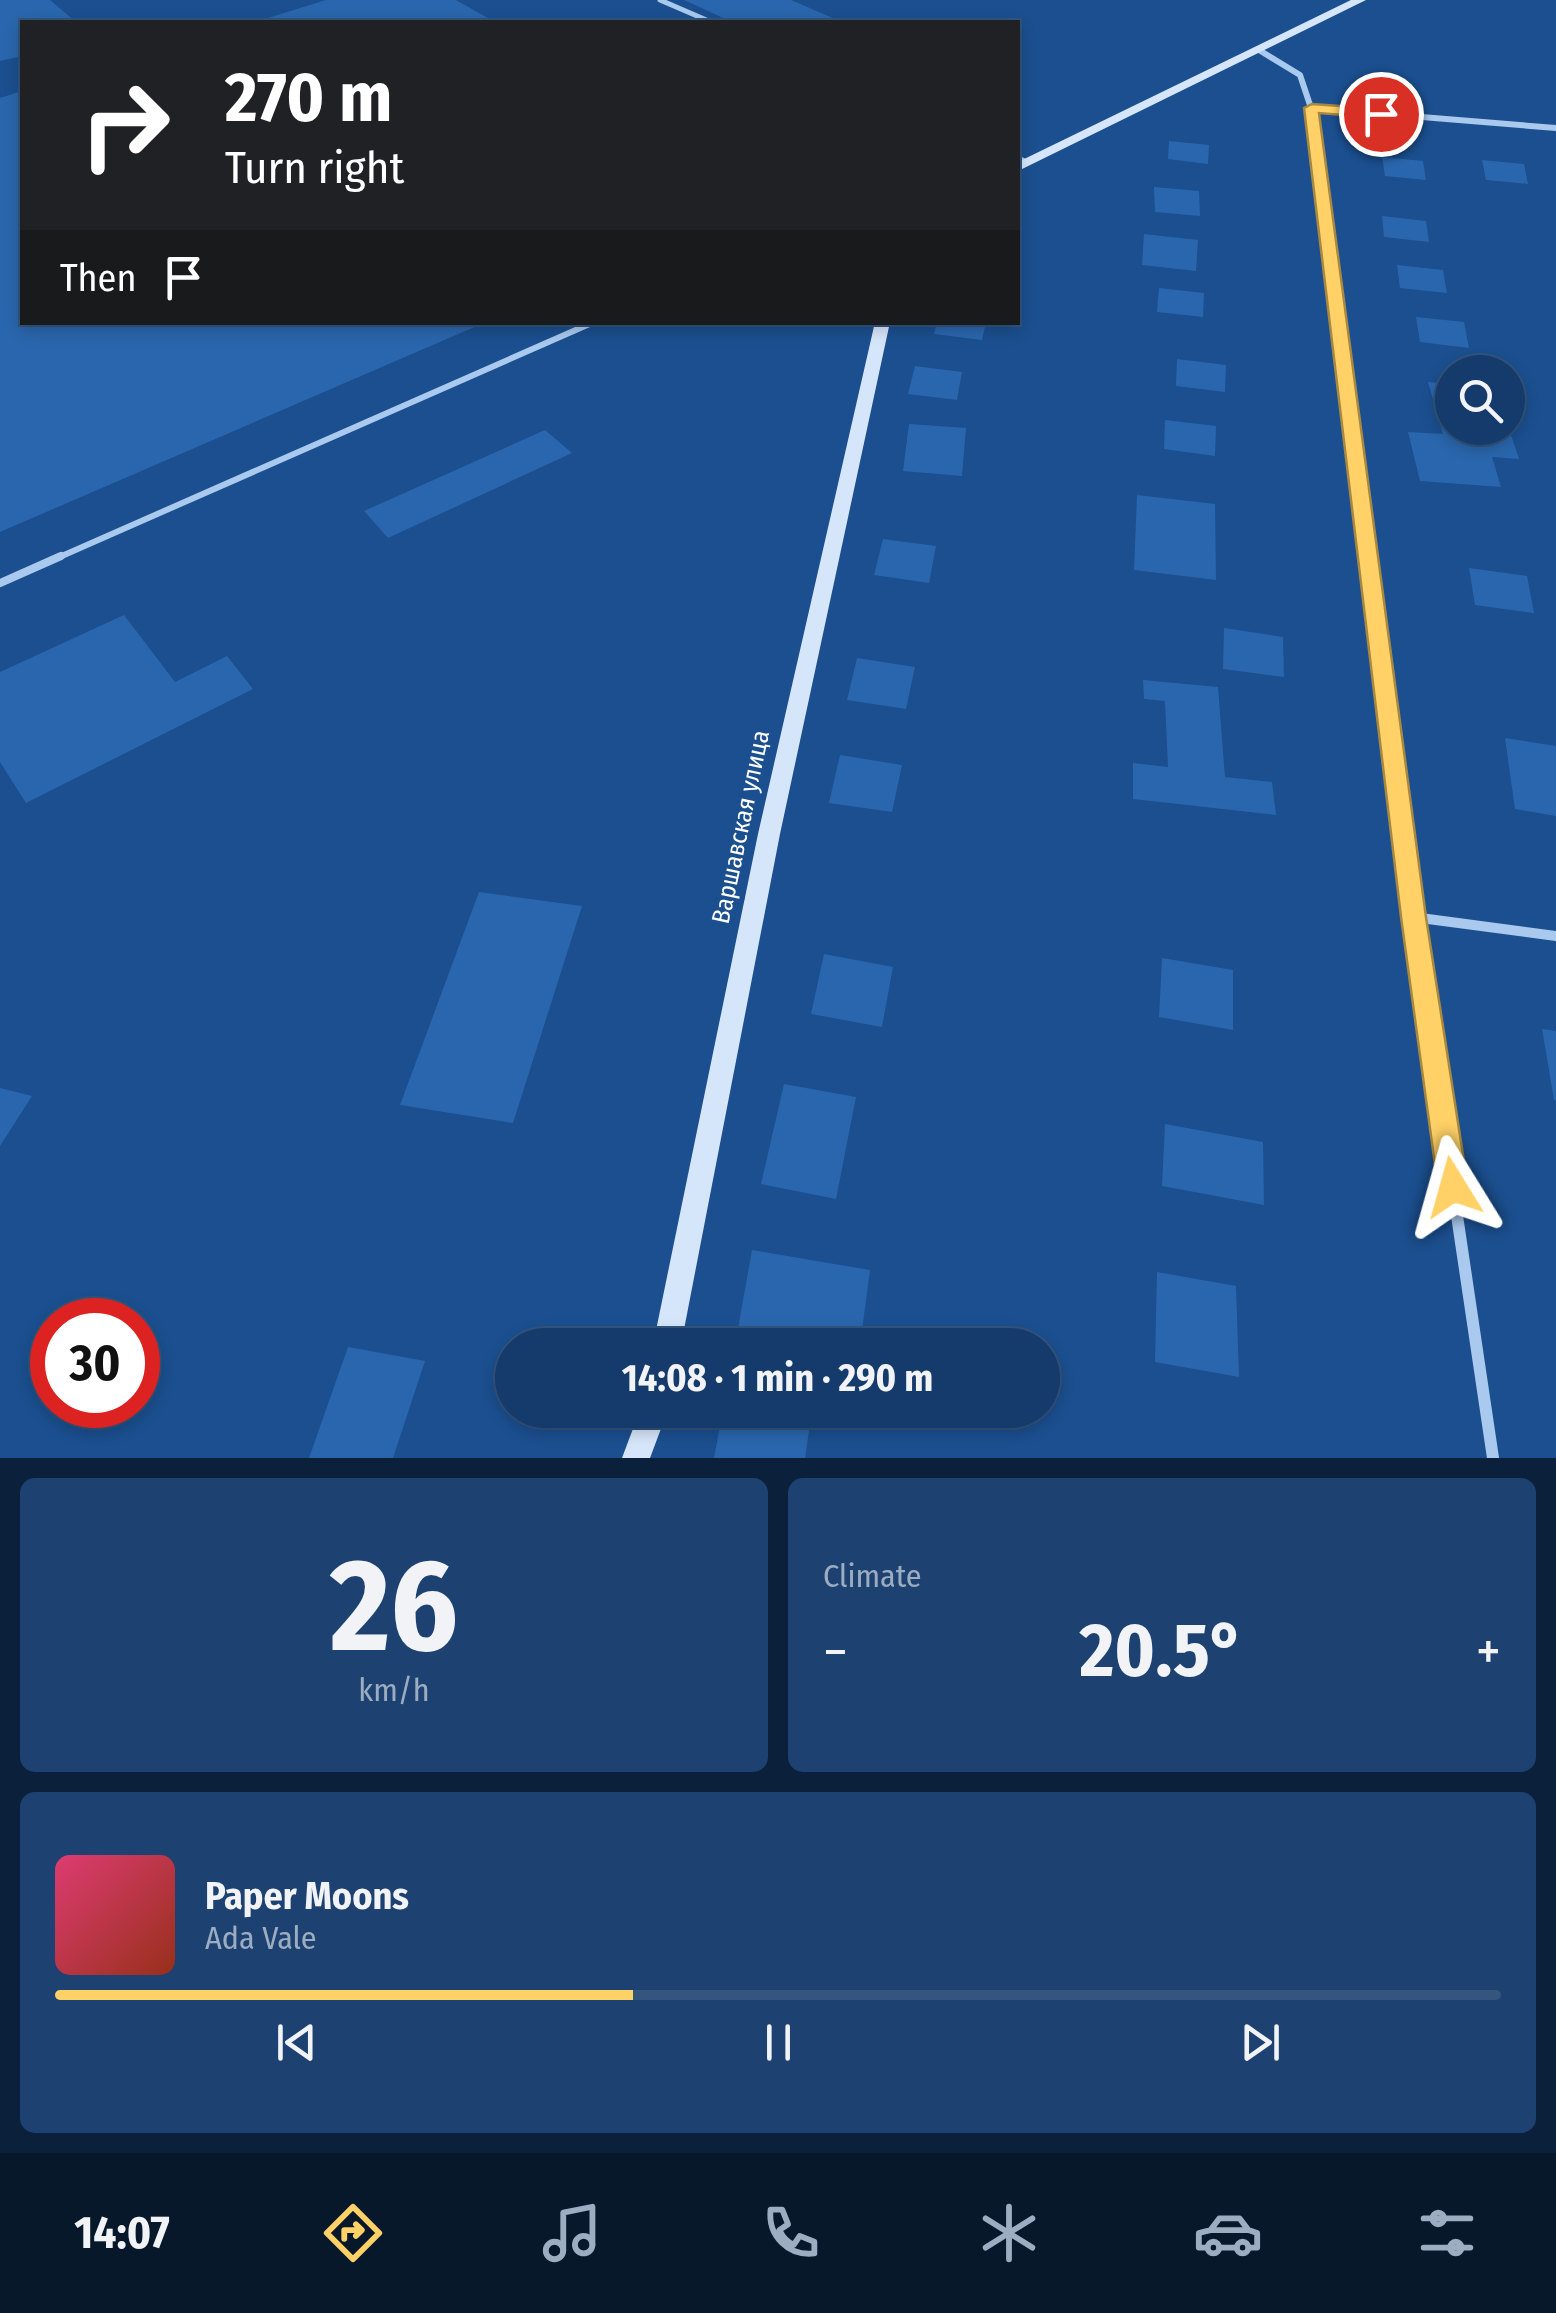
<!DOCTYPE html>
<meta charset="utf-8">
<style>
body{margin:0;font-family:"Fira Sans Condensed",sans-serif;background:#1d4271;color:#f1f3f6;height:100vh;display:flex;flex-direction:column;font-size:38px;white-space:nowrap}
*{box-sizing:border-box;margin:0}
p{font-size:32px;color:#9dadc1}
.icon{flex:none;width:55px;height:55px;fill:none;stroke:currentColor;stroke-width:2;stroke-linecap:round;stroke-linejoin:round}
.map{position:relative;height:1458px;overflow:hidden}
.sheet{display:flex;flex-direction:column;gap:20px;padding:20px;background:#0b203b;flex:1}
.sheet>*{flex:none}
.hud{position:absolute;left:20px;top:20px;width:1000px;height:305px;border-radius:0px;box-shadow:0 5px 15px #0003,0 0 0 2px #33557e;background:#202124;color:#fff;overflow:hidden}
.buttons{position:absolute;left:1435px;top:355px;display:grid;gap:20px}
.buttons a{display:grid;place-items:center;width:90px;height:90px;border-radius:50%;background:#143b6b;box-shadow:0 5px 15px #0003,0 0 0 2px #33557e;font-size:50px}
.speed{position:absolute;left:30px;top:1298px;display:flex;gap:20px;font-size:50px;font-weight:700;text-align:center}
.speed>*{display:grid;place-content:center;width:130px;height:130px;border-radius:50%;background:#143b6b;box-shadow:0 5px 15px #0003,0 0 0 2px #33557e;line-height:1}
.speed .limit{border:15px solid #d22;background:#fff;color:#111}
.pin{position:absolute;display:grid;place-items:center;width:85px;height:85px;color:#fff;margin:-42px;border:5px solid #fff;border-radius:50%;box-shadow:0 2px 10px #0007}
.me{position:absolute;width:110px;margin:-55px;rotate:352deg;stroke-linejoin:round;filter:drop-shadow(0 0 8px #0008)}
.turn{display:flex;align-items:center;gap:35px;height:210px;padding:0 40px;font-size:45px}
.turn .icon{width:130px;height:130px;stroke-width:2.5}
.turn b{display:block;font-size:70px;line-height:85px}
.then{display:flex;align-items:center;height:95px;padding:0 40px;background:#0003;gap:20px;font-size:38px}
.big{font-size:75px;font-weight:700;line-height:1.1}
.sheet .tile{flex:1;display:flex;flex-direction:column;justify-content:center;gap:15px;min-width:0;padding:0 35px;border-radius:15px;background:#1d4271}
.sheet .dial{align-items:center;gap:0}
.dial b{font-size:130px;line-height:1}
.song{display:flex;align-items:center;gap:30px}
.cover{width:120px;height:120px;border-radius:15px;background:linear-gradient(135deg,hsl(340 70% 55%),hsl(10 70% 35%))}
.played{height:10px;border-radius:5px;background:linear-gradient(90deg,#ffd166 40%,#33557e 40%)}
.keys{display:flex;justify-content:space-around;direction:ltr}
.heat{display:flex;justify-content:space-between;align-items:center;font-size:55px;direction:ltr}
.sheet .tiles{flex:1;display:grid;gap:20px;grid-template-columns:1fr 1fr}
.tile:last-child{grid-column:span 2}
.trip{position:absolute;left:495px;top:1328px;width:565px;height:100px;border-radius:50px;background:#143b6b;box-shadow:0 5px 15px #0003,0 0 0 2px #33557e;font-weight:700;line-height:100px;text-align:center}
.dock{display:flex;height:160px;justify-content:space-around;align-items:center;background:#08182b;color:#9dadc1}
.dock .icon{width:70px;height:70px}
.dock .on{color:#ffd166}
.dock b{font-size:45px;color:#f1f3f6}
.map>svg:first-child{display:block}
</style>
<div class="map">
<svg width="1556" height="1458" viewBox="0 0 1556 1458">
<rect width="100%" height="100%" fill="#1b4f8f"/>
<path fill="#2a66ad" d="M0 0H50L76 22H22V56L0 61Z
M326 0H456L495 22H255Z
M684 0H791L842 22H732Z
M22 91V322H486L0 532V98Z
M1169 141 1209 145 1208 164 1168 159Z
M1382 157 1423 161 1426 180 1385 176Z
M1482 160 1524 164 1528 184 1486 180Z
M1154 187 1199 191 1200 216 1155 212Z
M1382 216 1426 221 1429 242 1384 237Z
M1144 234 1198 240 1196 271 1142 265Z
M1397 265 1443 270 1447 293 1400 288Z
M1159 288 1204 293 1203 317 1157 312Z
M1416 317 1464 322 1469 348 1420 342Z
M937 322H986L982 340 934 334Z
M1177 359 1226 365 1225 392 1176 386Z
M915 366 962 372 957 400 908 394Z
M1428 382 1452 384V428L1510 432 1519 459 1492 457 1501 487 1420 481 1408 432 1443 434Z
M1165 420 1216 426 1215 456 1164 449Z
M909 424 966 428 962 476 903 471Z
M545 430 572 453 388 538 364 511Z
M1137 495 1215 504 1216 580 1134 570Z
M883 539 936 546 929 583 874 575Z
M1469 568 1527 576 1534 613 1475 605Z
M124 615 175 682 227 656 253 689 26 803 0 762V672Z
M1224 628 1283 637 1284 677 1223 669Z
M857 658 915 667 906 709 847 700Z
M1143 680 1218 687 1225 777 1272 782 1276 815 1133 799V763L1168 767 1165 701 1144 699Z
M1505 738 1556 746V816L1515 809Z
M840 755 902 765 892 812 829 803Z
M479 892 582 906 513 1123 400 1105Z
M824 954 893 967 882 1027 811 1014Z
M1162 958 1233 970V1030L1159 1017Z
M1542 1029 1556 1031V1100H1554Z
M784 1084 856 1097 836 1199 761 1184Z
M0 1088 32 1096 0 1146Z
M1165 1124 1263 1142 1264 1205 1162 1186Z
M752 1250 870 1270 860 1345H735Z
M1157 1272 1236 1286 1239 1377 1155 1362Z
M348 1347 425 1361 393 1458H309Z
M723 1410H812L805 1458H714Z"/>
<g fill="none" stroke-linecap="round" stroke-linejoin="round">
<path stroke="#a9c9ee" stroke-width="5" d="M660 0 711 22
M1018 158 1027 162"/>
<path stroke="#a9c9ee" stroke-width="6" d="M55 559 594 322"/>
<path stroke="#a9c9ee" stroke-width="8" d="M0 583 61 556"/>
<path stroke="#a9c9ee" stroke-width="6" d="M1259 50 1300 75 1311 108 1329 247
M1311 108 1556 128"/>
<path stroke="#a9c9ee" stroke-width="8" d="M1328 244 1368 559"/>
<path stroke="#a9c9ee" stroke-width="10" d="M1368 556 1419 955
M1413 917 1556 936"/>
<path stroke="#a9c9ee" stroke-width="12" d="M1418 953 1493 1458"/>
<path fill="#d6e6fa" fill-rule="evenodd" d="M1351 0H1366L1018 171V162Z
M875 322H890L780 834 681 1345H653L758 834Z
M640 1410H668L650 1458H622Z"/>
</g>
<path fill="#ffd166" stroke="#a68842" stroke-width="2.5" d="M1312 104 1381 109 1388 114 1381 118 1319 113 1426 917 1468 1187 1463 1197 1453 1201 1443 1197 1438 1187 1401 917 1304 108Z"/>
<g text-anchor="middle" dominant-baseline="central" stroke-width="10" stroke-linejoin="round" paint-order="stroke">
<g font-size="25" fill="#fff" stroke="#1b4f8f">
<text transform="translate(741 827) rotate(-78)">Варшавская улица</text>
</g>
</g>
</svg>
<div class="buttons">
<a><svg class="icon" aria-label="search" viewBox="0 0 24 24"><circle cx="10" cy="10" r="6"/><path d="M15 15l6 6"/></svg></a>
</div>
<div class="speed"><div class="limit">30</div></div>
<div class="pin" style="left:1381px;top:114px;background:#d93025"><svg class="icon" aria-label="arrive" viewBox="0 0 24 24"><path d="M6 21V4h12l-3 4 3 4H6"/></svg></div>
<svg class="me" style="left:1453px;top:1187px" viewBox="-20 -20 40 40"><path d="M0-17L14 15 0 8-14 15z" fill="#ffd166" stroke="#fff" stroke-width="4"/></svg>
<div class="trip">14:08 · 1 min · 290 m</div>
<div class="hud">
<div class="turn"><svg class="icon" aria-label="right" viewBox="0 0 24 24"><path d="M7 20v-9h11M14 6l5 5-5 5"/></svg><div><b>270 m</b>Turn right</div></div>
<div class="then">Then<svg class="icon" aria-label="arrive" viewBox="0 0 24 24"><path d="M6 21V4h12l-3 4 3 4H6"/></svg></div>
</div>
</div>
<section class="sheet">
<div class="tiles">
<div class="tile dial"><b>26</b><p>km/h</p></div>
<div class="tile"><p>Climate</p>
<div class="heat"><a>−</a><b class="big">20.5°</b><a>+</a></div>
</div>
<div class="tile">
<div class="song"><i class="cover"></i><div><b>Paper Moons</b><p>Ada Vale</p></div></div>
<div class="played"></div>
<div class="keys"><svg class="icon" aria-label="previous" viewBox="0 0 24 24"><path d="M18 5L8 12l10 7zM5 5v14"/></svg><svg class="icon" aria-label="pause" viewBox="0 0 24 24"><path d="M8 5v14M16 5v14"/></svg><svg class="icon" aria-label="next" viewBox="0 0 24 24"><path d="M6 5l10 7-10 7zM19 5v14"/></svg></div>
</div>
</div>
</section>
<nav class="dock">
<b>14:07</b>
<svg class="icon on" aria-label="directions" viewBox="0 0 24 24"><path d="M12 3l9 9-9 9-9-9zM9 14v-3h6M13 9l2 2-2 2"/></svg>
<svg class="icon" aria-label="music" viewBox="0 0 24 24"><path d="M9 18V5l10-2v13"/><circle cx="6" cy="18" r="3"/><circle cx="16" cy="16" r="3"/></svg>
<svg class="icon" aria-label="phone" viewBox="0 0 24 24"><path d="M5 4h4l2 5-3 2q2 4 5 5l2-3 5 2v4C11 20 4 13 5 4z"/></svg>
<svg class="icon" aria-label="climate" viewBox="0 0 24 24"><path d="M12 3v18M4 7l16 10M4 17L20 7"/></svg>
<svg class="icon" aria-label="car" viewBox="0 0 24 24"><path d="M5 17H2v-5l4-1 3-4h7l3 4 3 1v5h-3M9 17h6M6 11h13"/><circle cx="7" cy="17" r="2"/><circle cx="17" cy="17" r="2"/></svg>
<svg class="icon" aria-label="filters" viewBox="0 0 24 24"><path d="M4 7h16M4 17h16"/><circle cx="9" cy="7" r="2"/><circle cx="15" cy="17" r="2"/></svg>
</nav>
